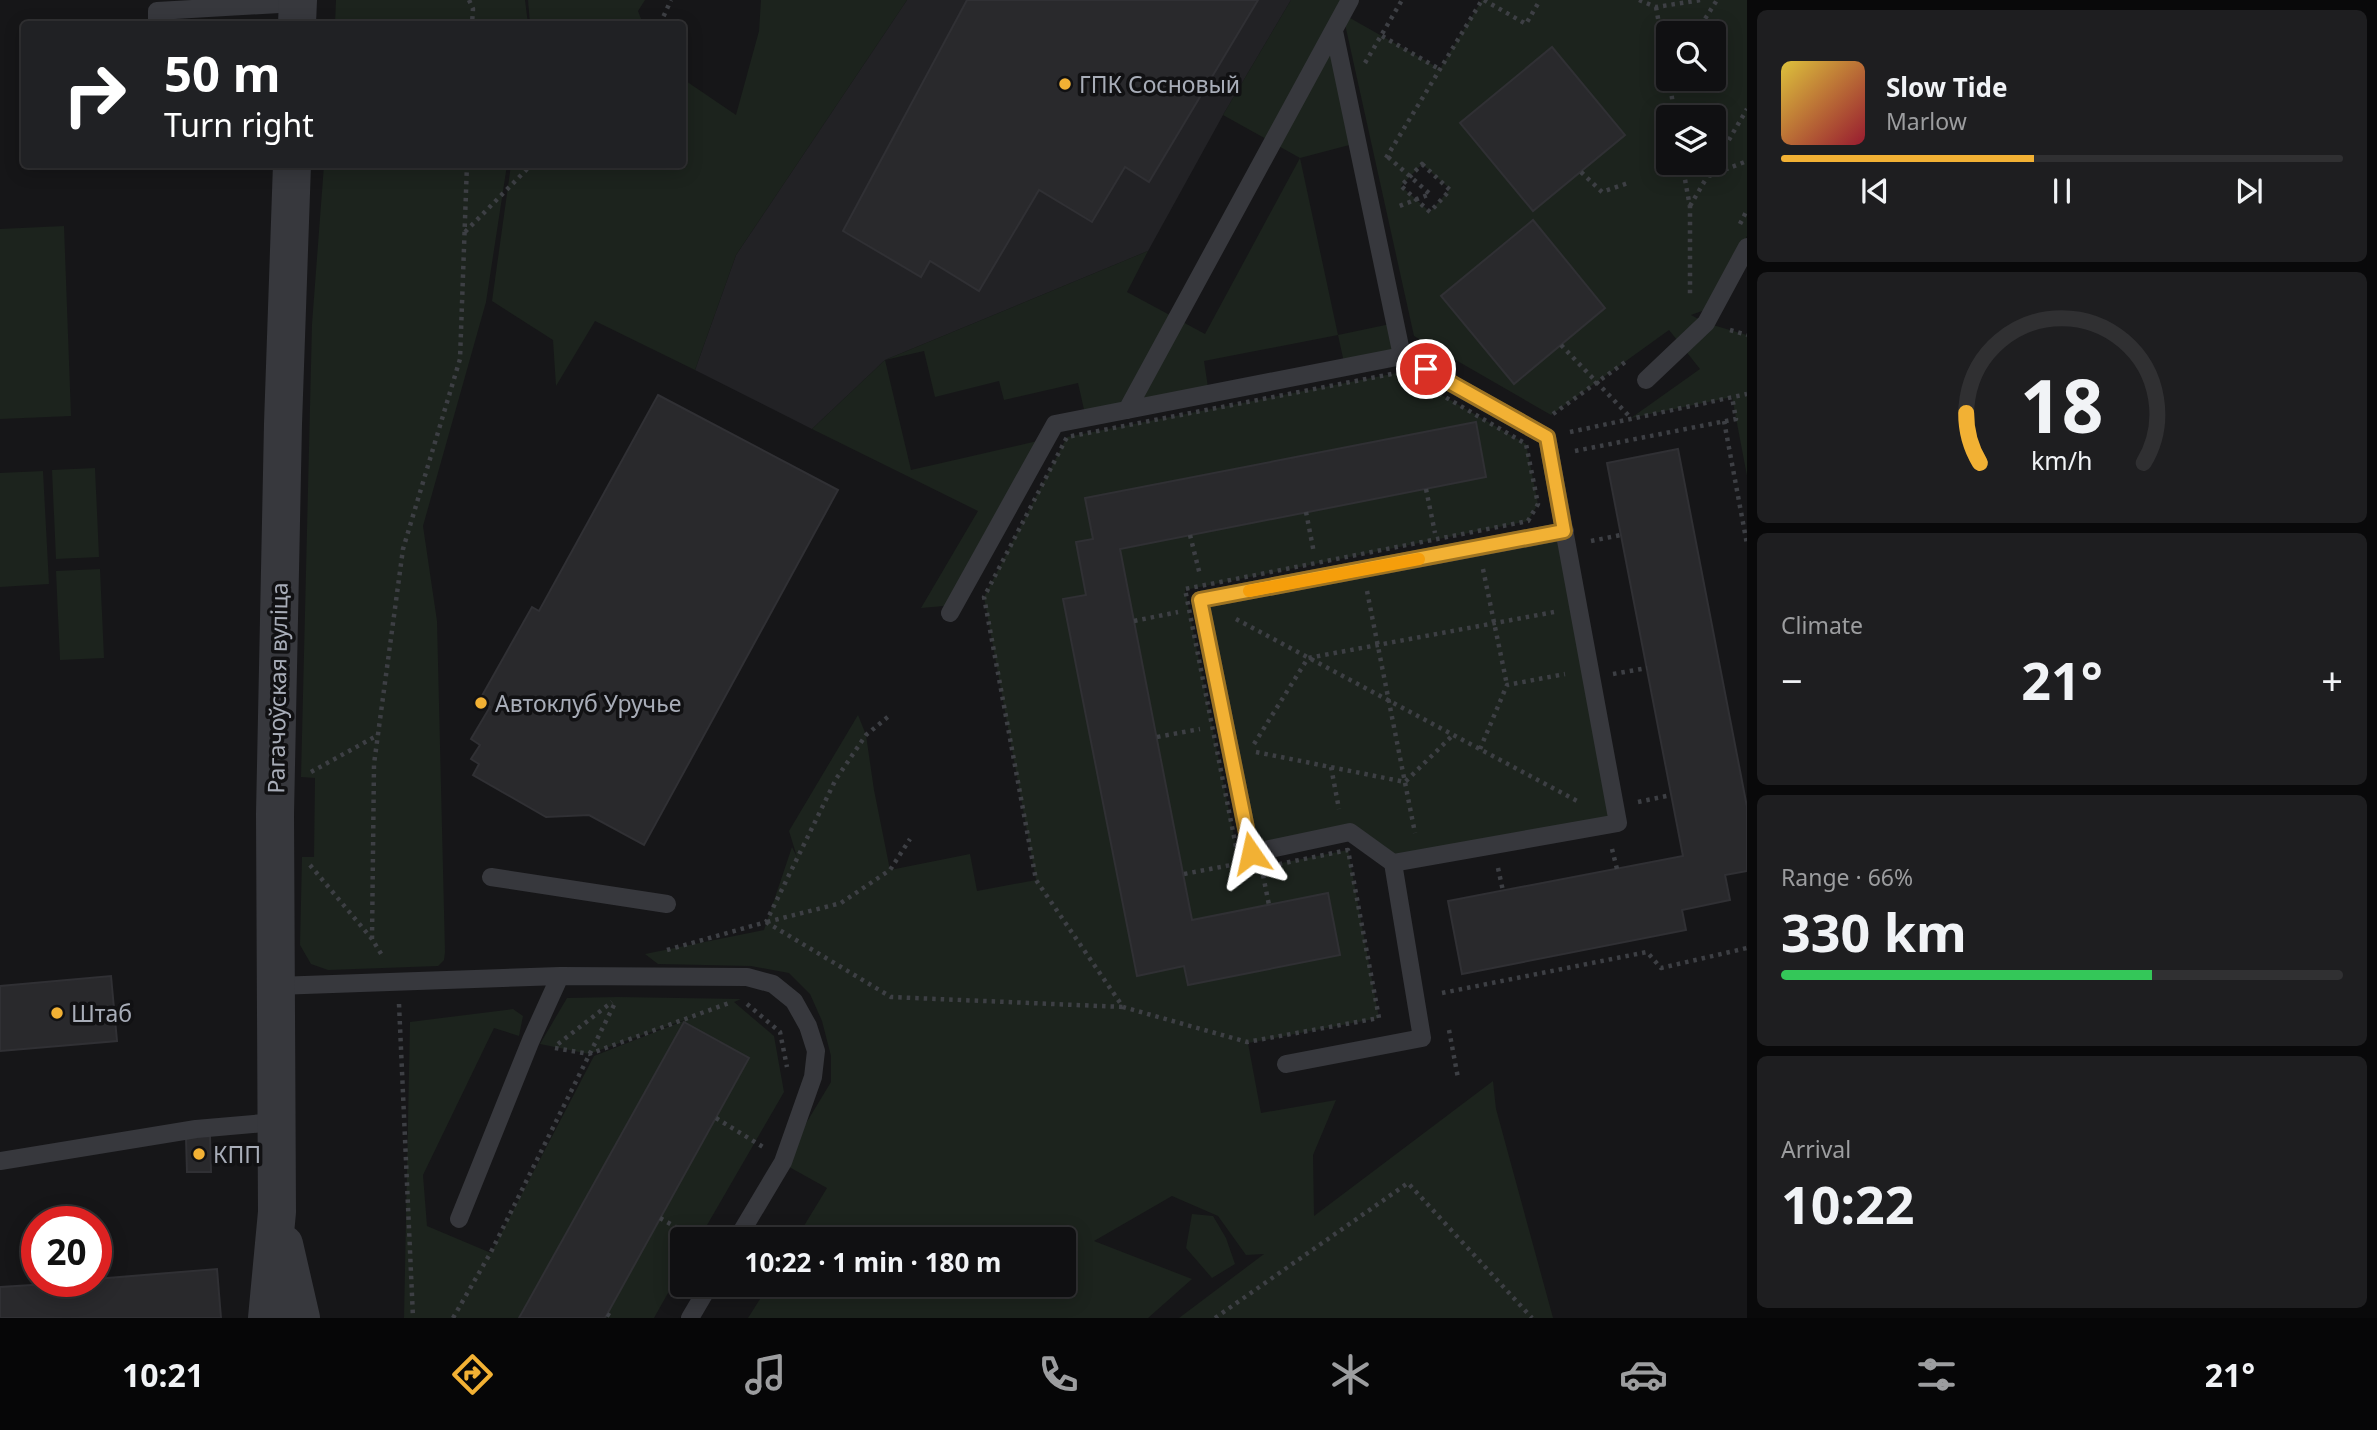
<!DOCTYPE html>
<meta charset="utf-8">
<style>
body{margin:0;font-family:"Noto Sans",sans-serif;background:#1e1e20;color:#f1f3f6;height:100vh;display:flex;flex-direction:column;font-size:26px;white-space:nowrap}
*{box-sizing:border-box;margin:0}
p{font-size:23px;color:#9c9d9f}
.icon{flex:none;width:38px;height:38px;fill:none;stroke:currentColor;stroke-width:2;stroke-linecap:round;stroke-linejoin:round}
.map{position:relative;flex:1;overflow:hidden}
.details{display:flex;flex-direction:column;gap:10px;padding:10px;background:#09090a;width:630px}
.details>*{flex:none}
.banner{position:absolute;left:21px;top:21px;width:665px;height:147px;border-radius:7px;box-shadow:0 4px 18px #0003,0 0 0 2px #303032;background:#202124;color:#fff;overflow:hidden}
.tools{position:absolute;left:1656px;top:21px;display:grid;gap:14px}
.tools a{display:grid;place-items:center;width:70px;height:70px;border-radius:7px;background:#101012;box-shadow:0 4px 18px #0003,0 0 0 2px #303032;font-size:35px}
.speed{position:absolute;left:21px;top:1206px;display:flex;gap:14px;font-size:35px;font-weight:700;text-align:center}
.speed>*{display:grid;place-content:center;width:91px;height:91px;border-radius:50%;background:#101012;box-shadow:0 4px 18px #0003,0 0 0 2px #303032;line-height:1}
.speed .limit{border:10px solid #d22;background:#fff;color:#111}
.pin{position:absolute;display:grid;place-items:center;width:60px;height:60px;color:#fff;margin:-30px;border:4px solid #fff;border-radius:50%;box-shadow:0 2px 7px #0007}
.me{position:absolute;width:77px;margin:-38px;rotate:349deg;stroke-linejoin:round;filter:drop-shadow(0 0 5px #0008)}
.turn{display:flex;align-items:center;gap:24px;height:147px;padding:0 28px;font-size:32px}
.turn .icon{width:91px;height:91px;stroke-width:2.5}
.turn b{display:block;font-size:49px;line-height:60px}
.big{font-size:52px;font-weight:700;line-height:1.1}
.details .tile{flex:1;display:flex;flex-direction:column;justify-content:center;gap:10px;min-width:0;padding:0 24px;border-radius:10px;background:#1e1e20}
.details .dial{align-items:center;gap:0}
.dial svg{height:182px;overflow:visible;fill:none;stroke:#303032;stroke-width:7;stroke-linecap:round;text-anchor:middle}
.dial text{fill:#f1f3f6;stroke:none}
.song{display:flex;align-items:center;gap:21px}
.cover{width:84px;height:84px;border-radius:10px;background:linear-gradient(135deg,hsl(50 70% 55%),hsl(350 70% 35%))}
.played{height:7px;border-radius:4px;background:linear-gradient(90deg,#f2b134 45%,#303032 45%)}
.keys{display:flex;justify-content:space-around;direction:ltr}
.heat{display:flex;justify-content:space-between;align-items:center;font-size:38px;direction:ltr}
.charge{height:10px;border-radius:5px;background:linear-gradient(90deg,#34c759 66%,#303032 0)}
.trip{position:absolute;left:670px;top:1227px;width:406px;height:70px;border-radius:7px;background:#101012;box-shadow:0 4px 18px #0003,0 0 0 2px #303032;font-weight:700;line-height:70px;text-align:center}
.menu{display:flex;height:112px;justify-content:space-around;align-items:center;background:#060607;color:#9c9d9f}
.menu .icon{width:49px;height:49px}
.menu .current{color:#f2b134}
.menu b{font-size:32px;color:#f1f3f6}
main{display:flex;flex:1;min-height:0}
.map>svg:first-child{display:block}
</style>
<main>
<div class="map">
<svg width="1747" height="1318" viewBox="0 0 1747 1318">
<rect width="100%" height="100%" fill="#161618"/>
<path fill="#222225" d="M907 0H1291L1223 115 1148 251 885 360 812 429 695 370 736 255Z"/>
<path fill="#1c231d" fill-rule="evenodd" d="M336 0H525L528 24H335Z
M528 0H645L638 11 643 24H530Z
M761 0H907L736 255 695 370 595 321 556 386 553 340 492 301 511 165 682 164 683 79 736 115 759 31Z
M1291 0H1350L1343 14 1440 69 1482 0H1747V236L1716 306 1691 315 1706 323 1747 335V476L1732 397 1631 418 1700 369 1669 330 1551 415 1414 336 1343 15 1334 31 1357 143 1300 158 1338 335 1395 323 1402 356 1345 367 1338 335 1204 361 1209 394 1086 418 1078 383 1004 400 999 381 935 397 924 351 885 360 911 470 1046 439 955 605 921 608 978 511 812 429 885 360 1148 251 1127 292 1205 334 1300 158 1223 115ZM1668 33H1713V79H1668ZM1668 117H1713V163H1668ZM1422 164 1450 189 1430 212 1401 186Z
M324 165H507L486 302 423 526 437 621 445 952 444 960 438 966 328 970 311 964 300 945 302 857H314L315 778 301 777 312 324Z
M64 226 71 416 0 419V229Z
M1402 372 1526 444 1538 504 1528 521 1185 590 1241 871 1348 850 1379 1018 1248 1043 1261 1113 1336 1100 1313 1155 1314 1216 1493 1081 1496 1109 1553 1318H1179L1264 1254 1246 1255 1218 1216 1172 1196 1094 1241 1192 1279 1148 1318H748L769 1285 1064 1284V1239H796L827 1188 782 1163 831 1082V1056L822 1021 810 994 789 973 751 966 658 964 645 954 764 930 792 847 797 857 789 831 858 715 866 735 874 790 890 870 970 854 977 891 1036 880 984 597 1067 437ZM1476 422 1486 477 1120 549 1192 920 1328 893 1340 955 1189 985 1184 966 1137 975 1064 599 1086 595 1076 542 1093 539 1085 498Z
M95 468 99 557 56 559 52 470Z
M43 471 49 584 0 587V473Z
M1565 531 1618 823 1393 863 1350 832 1251 853 1200 600Z
M100 569 104 658 60 660 56 571Z
M618 997 741 999 734 1002 774 1036 784 1092 699 1239H682V1268L654 1318H605L749 1058 684 1022 519 1318H404L410 1022 513 1009 523 1016 519 1036 494 1028 423 1175 427 1226 491 1253 594 1056 701 1014 589 1054 540 1044 567 998Z
M1192 1214 1213 1216 1226 1238 1235 1264 1212 1278 1186 1248Z"/>
<path fill="#29292c" stroke="#303034" stroke-width="2" d="M967 0H1258L1149 182 1125 167 1092 222 1039 190 979 291 930 261 921 277 843 231Z
M1552 47 1625 135 1533 211 1460 123Z
M1533 220 1605 308 1514 384 1441 296Z
M658 395 838 490 644 845 589 815 546 817 473 775 479 764 471 759 480 745 471 739 490 707 479 701 532 607 539 611Z
M1476 422 1486 477 1120 549 1192 920 1328 893 1340 955 1188 985 1184 966 1137 976 1063 599 1086 595 1076 542 1093 539 1085 498Z
M1678 449 1747 807V871L1725 875 1730 900 1682 910 1686 930 1462 974 1448 901 1683 856 1607 463Z
M111 976 117 1041 0 1051V986Z
M684 1022 749 1058 605 1318H519Z
M210 1136 211 1172H187L186 1137Z
M217 1269 221 1318H0V1287L96 1281V1279Z"/>
<g fill="none" stroke-linecap="round" stroke-linejoin="round">
<path stroke="#3d3f44" stroke-width="4.5" stroke-dasharray="3.5 5" stroke-linecap="butt" d="M469 0 473 9 472 24
M1484 0 1526 24 1540 0
M1639 0 1656 7 1701 0
M1656 7 1668 74
M660 24 671 0
M1696 33 1717 0
M1382 36 1441 70
M1365 63 1402 0
M1669 79 1675 117
M1388 157 1430 194 1397 207
M1386 158 1482 0
M1682 163 1690 207V298
M1422 164 1450 190 1430 212 1401 186Z
M1581 172 1602 192 1628 183
M1709 176 1747 161
M1690 206 1747 109
M1740 224 1747 210
M465 232 532 164
M1730 330 1747 335
M1561 345 1631 418
M1402 372 1526 444 1538 504 1528 521 1185 589 1241 872 1348 850 1379 1018 1247 1042 1123 1007 1036 880 984 597 1067 437Z
M1553 414 1628 360
M1724 421 1747 544
M1570 432 1747 394
M1575 451 1736 419 1732 397
M1426 489 1435 533
M1306 512 1314 553
M1190 535 1200 575
M1591 541 1621 535
M1483 569 1507 685
M1367 591 1415 833
M1236 619 1581 803
M1134 621 1178 612
M1613 674 1647 668
M1157 737 1200 729
M1254 744 1308 658 1554 612
M1480 749 1507 685 1565 674
M1256 752 1405 782 1453 735
M1331 767 1339 809
M311 772 378 735
M1638 802 1671 795
M1612 849 1617 869
M310 865 372 939 383 957
M1498 868 1503 891
M1184 874 1231 865
M1263 875 1269 905
M766 922 891 997 1123 1007
M767 922 841 903 890 870 910 839
M372 939 374 764 403 549 460 359 467 164
M667 950 766 922 836 779 866 735 889 716
M1442 993 1647 952 1661 968 1747 948
M399 1004 413 1318
M747 1004 780 1032 787 1067
M1449 1030 1458 1078
M558 1044 612 1002
M555 1048 589 1054 729 1003
M716 1118 763 1147
M660 1218 697 1239
M607 1314 613 1318
M453 1318 491 1252 616 1001
M1215 1318 1408 1183 1532 1318"/>
<path stroke="#37383d" stroke-width="18" d="M157 24V11L297 3
M1334 31 1402 356
M1646 380 1706 323 1747 247
M1127 410 1350 0
M950 613 1055 424 1402 356 1547 437 1618 823 1393 863 1422 1038 1286 1064
M1393 863 1350 832 1251 853 1200 600 1565 531
M491 877 667 904
M276 986 560 976 747 977 773 984 794 1001 808 1026 816 1051 813 1077 783 1162 737 1239
M0 1161 196 1129 275 1122
M459 1219 531 1040 560 976
M690 1318 710 1284"/>
<path stroke="#37383d" stroke-width="38" d="M297 24 298 0
M284 1244 301 1318
M267 1318 277 1212 275 814 283 424 292 164"/>
</g>
<g fill="none" stroke-linecap="round" stroke-linejoin="round">
<g stroke="#9d7322" stroke-width="18">
<path id="route" d="M1251 853 1200 600 1564 531 1547 437 1426 369"/>
</g>
<use href="#route" stroke="#f2b134" stroke-width="12"/>
<path stroke="#f59e0b" stroke-width="12" d="M1249 591 1419 559"/>
</g>
<g fill="#f2b134" stroke="#111113" stroke-width="2.5">
<circle cx="1065" cy="84" r="7"/>
<circle cx="481" cy="703" r="7"/>
<circle cx="57" cy="1013" r="7"/>
<circle cx="199" cy="1154" r="7"/>
</g>
<g text-anchor="middle" dominant-baseline="central" stroke-width="7" stroke-linejoin="round" paint-order="stroke">
<g font-size="23" fill="#a8adb8" stroke="#111113" text-anchor="start">
<text x="1079" y="84">ГПК Сосновый</text>
<text x="495" y="703">Автоклуб Уручье</text>
<text x="71" y="1013">Штаб</text>
<text x="213" y="1154">КПП</text>
</g>
<g font-size="23" fill="#a8adb8" stroke="#111113">
<text transform="translate(277 688) rotate(-89)">Рагачоўская вуліца</text>
</g>
</g>
</svg>
<div class="tools">
<a><svg class="icon" aria-label="search" viewBox="0 0 24 24"><circle cx="10" cy="10" r="6"/><path d="M15 15l6 6"/></svg></a>
<a><svg class="icon" aria-label="layers" viewBox="0 0 24 24"><path d="M12 4l9 5-9 5-9-5zM3 14l9 5 9-5"/></svg></a>
</div>
<div class="speed"><div class="limit">20</div></div>
<div class="pin" style="left:1426px;top:369px;background:#d93025"><svg class="icon" aria-label="arrive" viewBox="0 0 24 24"><path d="M6 21V4h12l-3 4 3 4H6"/></svg></div>
<svg class="me" style="left:1251px;top:853px" viewBox="-20 -20 40 40"><path d="M0-17L14 15 0 8-14 15z" fill="#f2b134" stroke="#fff" stroke-width="4"/></svg>
<div class="trip">10:22 · 1 min · 180 m</div>
<div class="banner">
<div class="turn"><svg class="icon" aria-label="right" viewBox="0 0 24 24"><path d="M7 20v-9h11M14 6l5 5-5 5"/></svg><div><b>50 m</b>Turn right</div></div>
</div>
</div>
<section class="details">
<div class="tile">
<div class="song"><i class="cover"></i><div><b>Slow Tide</b><p>Marlow</p></div></div>
<div class="played"></div>
<div class="keys"><svg class="icon" aria-label="previous" viewBox="0 0 24 24"><path d="M18 5L8 12l10 7zM5 5v14"/></svg><svg class="icon" aria-label="pause" viewBox="0 0 24 24"><path d="M8 5v14M16 5v14"/></svg><svg class="icon" aria-label="next" viewBox="0 0 24 24"><path d="M6 5l10 7-10 7zM19 5v14"/></svg></div>
</div>
<div class="tile dial"><svg viewBox="0 0 100 80">
<path d="M14 69A42 42 0 1 1 86 69"/>
<path d="M14 69A42 42 0 0 1 8 47" stroke="#f2b134"/>
<text x="50" y="56" font-size="32" font-weight="700">18</text>
<text x="50" y="72" font-size="11">km/h</text>
</svg></div>
<div class="tile"><p>Climate</p>
<div class="heat"><a>−</a><b class="big">21°</b><a>+</a></div>
</div>
<div class="tile"><p>Range · 66%</p><b class="big">330 km</b><div class="charge"></div></div>
<div class="tile"><p>Arrival</p><b class="big">10:22</b></div>
</section>
</main>
<nav class="menu">
<b>10:21</b>
<svg class="icon current" aria-label="directions" viewBox="0 0 24 24"><path d="M12 3l9 9-9 9-9-9zM9 14v-3h6M13 9l2 2-2 2"/></svg>
<svg class="icon" aria-label="music" viewBox="0 0 24 24"><path d="M9 18V5l10-2v13"/><circle cx="6" cy="18" r="3"/><circle cx="16" cy="16" r="3"/></svg>
<svg class="icon" aria-label="phone" viewBox="0 0 24 24"><path d="M5 4h4l2 5-3 2q2 4 5 5l2-3 5 2v4C11 20 4 13 5 4z"/></svg>
<svg class="icon" aria-label="climate" viewBox="0 0 24 24"><path d="M12 3v18M4 7l16 10M4 17L20 7"/></svg>
<svg class="icon" aria-label="car" viewBox="0 0 24 24"><path d="M5 17H2v-5l4-1 3-4h7l3 4 3 1v5h-3M9 17h6M6 11h13"/><circle cx="7" cy="17" r="2"/><circle cx="17" cy="17" r="2"/></svg>
<svg class="icon" aria-label="filters" viewBox="0 0 24 24"><path d="M4 7h16M4 17h16"/><circle cx="9" cy="7" r="2"/><circle cx="15" cy="17" r="2"/></svg>
<b>21°</b>
</nav>
